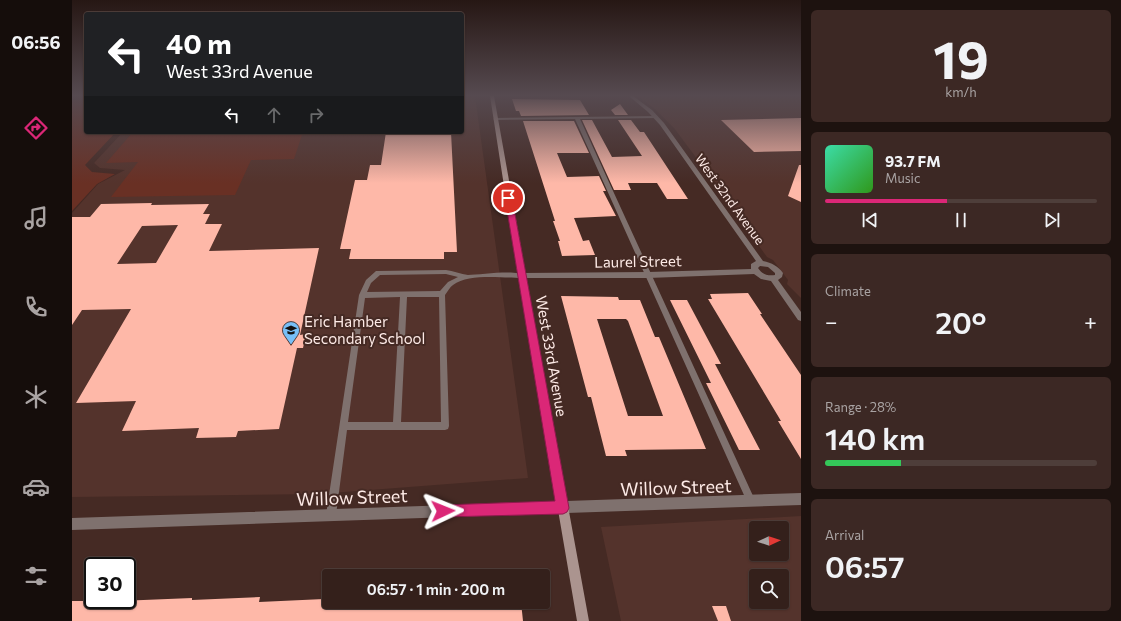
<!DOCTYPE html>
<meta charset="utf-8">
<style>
body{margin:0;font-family:Commissioner,sans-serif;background:#3c2824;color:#f1f3f6;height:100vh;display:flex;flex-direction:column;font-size:15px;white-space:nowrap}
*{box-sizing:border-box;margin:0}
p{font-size:13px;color:#a9a3a3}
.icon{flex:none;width:22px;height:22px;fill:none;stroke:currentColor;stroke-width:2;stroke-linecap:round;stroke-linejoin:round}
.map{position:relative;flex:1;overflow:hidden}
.drawer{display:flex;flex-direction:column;gap:10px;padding:10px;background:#1d120f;width:320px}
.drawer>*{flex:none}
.hud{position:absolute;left:12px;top:12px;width:380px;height:122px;border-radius:4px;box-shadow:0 1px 3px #0004,0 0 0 1px #4e3e3a;background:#202124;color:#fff;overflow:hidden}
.needle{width:26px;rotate:87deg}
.fabs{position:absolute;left:677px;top:521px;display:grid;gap:8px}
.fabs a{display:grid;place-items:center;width:40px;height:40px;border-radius:4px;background:#34201b;box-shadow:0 1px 3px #0004,0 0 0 1px #4e3e3a;font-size:20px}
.speed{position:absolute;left:12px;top:557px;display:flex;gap:8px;font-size:20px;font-weight:700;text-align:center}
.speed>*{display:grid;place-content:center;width:52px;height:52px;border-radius:50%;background:#34201b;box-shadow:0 1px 3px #0004,0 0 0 1px #4e3e3a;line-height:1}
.speed .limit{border:2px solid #111;border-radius:6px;background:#fff;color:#111}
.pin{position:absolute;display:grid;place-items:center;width:34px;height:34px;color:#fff;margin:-17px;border:2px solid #fff;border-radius:50%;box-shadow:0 1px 4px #0007}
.me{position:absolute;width:44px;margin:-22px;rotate:88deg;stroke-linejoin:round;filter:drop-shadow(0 0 3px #0008)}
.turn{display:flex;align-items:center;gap:14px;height:84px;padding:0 16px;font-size:18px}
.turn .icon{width:52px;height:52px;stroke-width:2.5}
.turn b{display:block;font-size:28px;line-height:34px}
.lanes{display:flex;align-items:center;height:38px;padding:0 16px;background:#0003;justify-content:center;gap:20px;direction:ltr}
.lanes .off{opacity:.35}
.big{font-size:30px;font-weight:600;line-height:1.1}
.drawer .card{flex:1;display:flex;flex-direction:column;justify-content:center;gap:6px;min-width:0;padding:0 14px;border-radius:6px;background:#3c2824}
.drawer .dial{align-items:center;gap:0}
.dial b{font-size:52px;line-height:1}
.song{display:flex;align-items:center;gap:12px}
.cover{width:48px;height:48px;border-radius:6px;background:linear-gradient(135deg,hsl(160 70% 55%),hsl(110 70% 35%))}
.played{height:4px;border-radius:2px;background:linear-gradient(90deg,#db2777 45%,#4e3e3a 45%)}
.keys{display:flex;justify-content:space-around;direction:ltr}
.heat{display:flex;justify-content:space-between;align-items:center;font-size:22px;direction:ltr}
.charge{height:6px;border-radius:3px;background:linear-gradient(90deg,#34c759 28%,#4e3e3a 0)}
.trip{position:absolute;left:250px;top:569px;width:228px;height:40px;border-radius:4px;background:#34201b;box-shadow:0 1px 3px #0004,0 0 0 1px #4e3e3a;font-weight:600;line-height:40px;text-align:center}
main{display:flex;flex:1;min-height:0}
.tabs{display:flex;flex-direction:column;width:72px;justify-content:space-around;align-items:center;background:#150d0b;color:#a9a3a3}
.tabs .icon{width:28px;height:28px}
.tabs .selected{color:#db2777}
.tabs b{font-size:18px;color:#f1f3f6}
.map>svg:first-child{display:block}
</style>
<main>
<nav class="tabs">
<b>06:56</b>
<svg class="icon selected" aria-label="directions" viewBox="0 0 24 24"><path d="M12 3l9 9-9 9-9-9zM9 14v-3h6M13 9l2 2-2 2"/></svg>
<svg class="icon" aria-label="music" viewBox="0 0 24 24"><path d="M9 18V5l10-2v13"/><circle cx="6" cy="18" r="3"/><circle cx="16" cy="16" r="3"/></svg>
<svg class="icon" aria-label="phone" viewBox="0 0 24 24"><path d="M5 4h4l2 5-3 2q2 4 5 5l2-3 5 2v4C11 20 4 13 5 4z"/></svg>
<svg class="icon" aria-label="climate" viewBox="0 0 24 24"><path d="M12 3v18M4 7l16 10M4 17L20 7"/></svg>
<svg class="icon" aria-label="car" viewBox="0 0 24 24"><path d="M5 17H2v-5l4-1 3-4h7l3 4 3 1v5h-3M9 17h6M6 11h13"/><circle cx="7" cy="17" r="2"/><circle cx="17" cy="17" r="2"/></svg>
<svg class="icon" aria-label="filters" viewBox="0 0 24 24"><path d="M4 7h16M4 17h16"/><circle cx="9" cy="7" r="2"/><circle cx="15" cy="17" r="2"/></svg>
</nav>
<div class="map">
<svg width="729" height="621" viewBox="0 0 729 621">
<rect width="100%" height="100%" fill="#452a24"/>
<path fill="#54332c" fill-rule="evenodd" d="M390 96H403L456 478 246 494 0 497V213L26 184 53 170 28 168 22 163 51 132H390Z
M566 96H729V298L715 284 716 280 701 260 695 257 687 246V242L602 128 583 109Z
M729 516V621H549L529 527ZM684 528H710V554H684ZM684 576H710V602H684Z"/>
<path fill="#693024" d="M0 100H14V132H44L13 165 20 172 43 174 25 184 0 211Z
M61 132H231L222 159 179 160 163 195 39 197 66 162 34 163Z"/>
<path fill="#feb8a8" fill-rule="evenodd" d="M440 99 508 100 517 115 449 116 447 111H444Z
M548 104 556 115H543L539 110Z
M729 118V151L682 152 649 120Z
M510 120H520L540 157 570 156 546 120H559L568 132H572L616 199H595L585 183H556L559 190H542Z
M451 121H502L517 153H485L495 177 527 176 534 191H531L544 216 502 218 511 241 517 240 523 255 490 256 486 241H488L481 221H483Z
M314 132H379L385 252H372V259H277L279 249H268L283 180H295L298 165H309Z
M727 165H729V202L716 196Z
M80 203 79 205 137 204 131 214H138L133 224H150L137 251 247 248 228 335 234 334 231 348H225L207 429 166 431 164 437 124 438 127 428 50 431 64 401 4 403 59 309 10 310 0 325V217H18L29 204ZM106 225 84 263 45 264 70 226Z
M676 293 690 314H688L729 375V459L706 421H709L636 299H640L638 294Z
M489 296 546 297 547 300H568L583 337H587L634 449 553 450 555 456H534L519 397H516ZM525 319H554L556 321 591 416H556Z
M598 300H615L649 364H643L688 450H667L634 383H639Z
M188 597 187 602 252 599V602H449L451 621H0V601H47L120 598V600Z
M640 606H654L659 621H646Z"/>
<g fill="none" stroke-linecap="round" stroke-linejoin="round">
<path fill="#7f716e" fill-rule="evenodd" d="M584 116 586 117V118L508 119 682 498 684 501 682 504 679 506 676 504 503 119 423 120 421 119 423 118Z
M374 270C381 271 389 274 396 275 408 275 446 269 453 276L450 278C431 278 397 273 381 285 378 287 376 291 373 295L377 426 376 429 373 430H275L264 515 262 518 259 520 256 518 254 515 287 295 294 280 304 271H306ZM374 274 386 277 376 282 368 291 295 292 299 283 308 275ZM328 297 321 422H276L293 298ZM335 297H367L369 422H329Z"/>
<path fill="#7f716e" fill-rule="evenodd" d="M557 96H561L580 110 592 123 691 261C700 263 706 266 711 273L710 277 706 280 729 312V321L726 320 699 281 689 279 682 274 576 278H447L446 276 447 274 450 273 576 272 679 269V264L684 261 588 125 576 112ZM688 266 696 267 703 273V275C695 276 690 274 686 268Z
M729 493V505L0 530V518Z"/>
<path fill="#ab948f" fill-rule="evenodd" d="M418 96H422L454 276 517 621H505L446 276Z"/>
</g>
<linearGradient id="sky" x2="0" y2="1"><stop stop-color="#261714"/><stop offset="0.52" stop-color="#564a50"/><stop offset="1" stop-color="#564a50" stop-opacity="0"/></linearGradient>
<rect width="729" height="183" fill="url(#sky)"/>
<path fill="#db2777" stroke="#8e194d" d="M436 195 440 198 497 508 495 512 491 514 371 517 366 516 364 511 366 507 371 505 483 501 433 198Z"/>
<defs>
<g id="school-pin" transform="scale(0.9)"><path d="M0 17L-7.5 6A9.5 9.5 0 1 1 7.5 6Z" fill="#77bff7" stroke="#452a24"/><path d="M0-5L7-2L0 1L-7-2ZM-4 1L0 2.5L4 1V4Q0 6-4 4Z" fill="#111"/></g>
</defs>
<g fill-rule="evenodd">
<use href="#school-pin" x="219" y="330"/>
</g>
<g text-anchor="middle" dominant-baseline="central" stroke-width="4" stroke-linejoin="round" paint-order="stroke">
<g font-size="13" fill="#fdeae6" stroke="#452a24">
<text transform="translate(658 199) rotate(54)">West 32nd Avenue</text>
</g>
<g font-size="15" fill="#fdeae6" stroke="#452a24">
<text transform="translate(566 261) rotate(-1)">Laurel Street</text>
<text transform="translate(480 356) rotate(80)">West 33rd Avenue</text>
</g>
<g font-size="15" fill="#fdeae6" stroke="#452a24" text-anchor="start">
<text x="232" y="321">Eric Hamber<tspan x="232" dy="17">Secondary School</tspan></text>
</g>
<g font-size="18" fill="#fdeae6" stroke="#452a24">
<text transform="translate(604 487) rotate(-2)">Willow Street</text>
<text transform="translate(280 497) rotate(-2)">Willow Street</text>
</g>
</g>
</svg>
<div class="fabs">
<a><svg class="needle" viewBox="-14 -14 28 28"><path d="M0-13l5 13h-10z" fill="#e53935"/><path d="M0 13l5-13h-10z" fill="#a9a3a3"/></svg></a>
<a><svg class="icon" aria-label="search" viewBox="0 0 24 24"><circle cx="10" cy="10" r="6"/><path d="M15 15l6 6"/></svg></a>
</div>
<div class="speed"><div class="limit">30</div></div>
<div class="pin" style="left:436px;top:198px;background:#d93025"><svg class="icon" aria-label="arrive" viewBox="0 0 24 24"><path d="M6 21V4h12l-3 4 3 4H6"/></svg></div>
<svg class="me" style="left:371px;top:511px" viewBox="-20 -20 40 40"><path d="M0-17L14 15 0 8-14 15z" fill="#db2777" stroke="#fff" stroke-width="4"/></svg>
<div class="trip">06:57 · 1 min · 200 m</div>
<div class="hud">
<div class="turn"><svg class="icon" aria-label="left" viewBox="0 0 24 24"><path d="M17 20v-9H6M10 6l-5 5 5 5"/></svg><div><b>40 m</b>West 33rd Avenue</div></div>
<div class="lanes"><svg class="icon" aria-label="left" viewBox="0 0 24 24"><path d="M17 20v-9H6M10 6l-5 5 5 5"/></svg><svg class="icon off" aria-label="ahead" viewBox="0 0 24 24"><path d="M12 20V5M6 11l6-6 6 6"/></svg><svg class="icon off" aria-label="right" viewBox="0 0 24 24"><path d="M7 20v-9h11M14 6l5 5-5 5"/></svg></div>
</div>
</div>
<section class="drawer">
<div class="card dial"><b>19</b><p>km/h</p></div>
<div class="card">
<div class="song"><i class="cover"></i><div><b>93.7 FM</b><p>Music</p></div></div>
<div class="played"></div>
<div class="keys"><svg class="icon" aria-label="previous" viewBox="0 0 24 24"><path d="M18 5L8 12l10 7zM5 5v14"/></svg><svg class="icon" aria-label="pause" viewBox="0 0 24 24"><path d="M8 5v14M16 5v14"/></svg><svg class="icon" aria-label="next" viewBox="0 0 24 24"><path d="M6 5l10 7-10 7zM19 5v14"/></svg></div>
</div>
<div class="card"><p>Climate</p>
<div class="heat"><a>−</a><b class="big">20°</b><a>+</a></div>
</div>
<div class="card"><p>Range · 28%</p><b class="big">140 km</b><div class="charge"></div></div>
<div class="card"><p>Arrival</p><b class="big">06:57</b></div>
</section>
</main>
